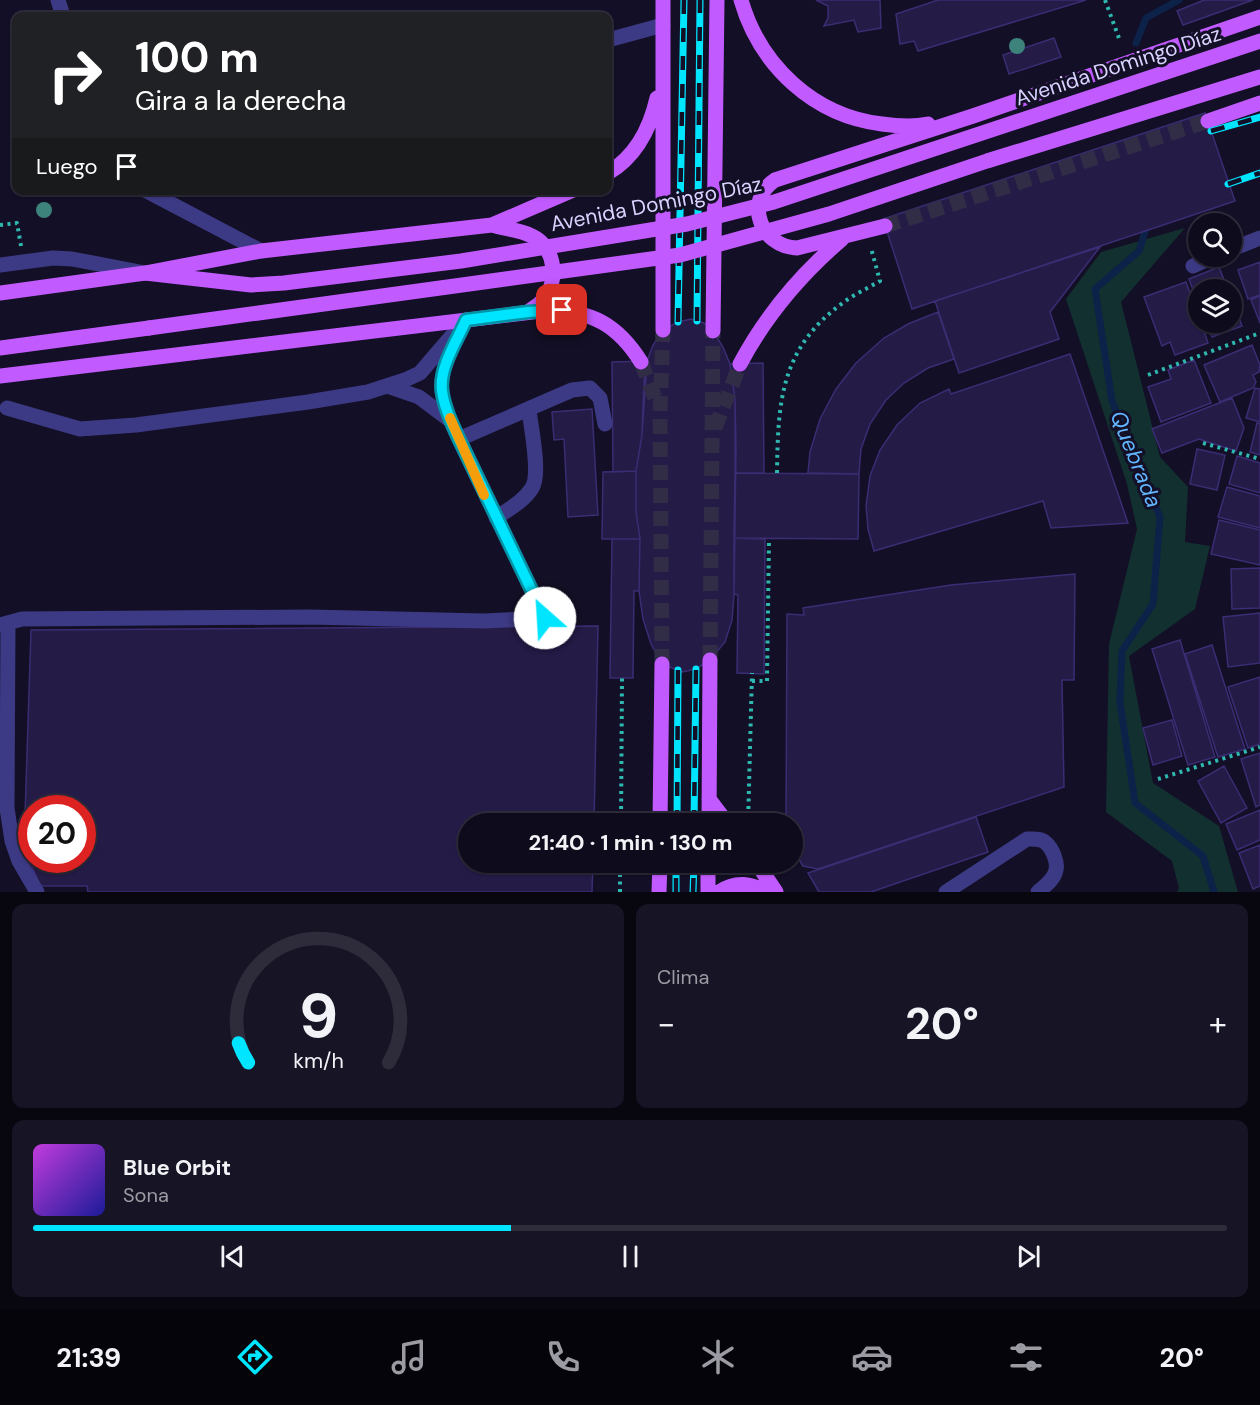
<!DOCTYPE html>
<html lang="es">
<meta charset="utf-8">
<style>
body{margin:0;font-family:"DM Sans",sans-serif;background:#171425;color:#f1f3f6;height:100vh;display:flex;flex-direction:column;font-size:22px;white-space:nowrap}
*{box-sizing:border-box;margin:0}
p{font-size:20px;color:#9b9ba3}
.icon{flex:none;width:33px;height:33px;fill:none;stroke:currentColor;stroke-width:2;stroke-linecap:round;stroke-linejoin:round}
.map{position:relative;height:892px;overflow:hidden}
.panel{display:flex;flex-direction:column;gap:12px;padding:12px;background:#08060f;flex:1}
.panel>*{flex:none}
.banner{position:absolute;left:12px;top:12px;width:600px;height:183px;border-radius:12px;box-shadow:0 2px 4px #0004,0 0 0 2px #2e2b3b;background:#202124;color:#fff;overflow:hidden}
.controls{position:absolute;left:1188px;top:213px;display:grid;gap:12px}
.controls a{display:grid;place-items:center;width:54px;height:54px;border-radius:50%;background:#0e0b1c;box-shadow:0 2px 4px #0004,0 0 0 2px #2e2b3b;font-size:30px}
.speed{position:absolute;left:18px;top:795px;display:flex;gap:12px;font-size:30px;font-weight:700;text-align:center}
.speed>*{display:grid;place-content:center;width:78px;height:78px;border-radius:50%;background:#0e0b1c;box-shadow:0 2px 4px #0004,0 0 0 2px #2e2b3b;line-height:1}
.speed .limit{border:9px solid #d22;background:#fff;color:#111}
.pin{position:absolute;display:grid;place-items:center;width:51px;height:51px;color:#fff;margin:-26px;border-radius:12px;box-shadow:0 3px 9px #0006}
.me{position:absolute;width:66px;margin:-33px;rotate:334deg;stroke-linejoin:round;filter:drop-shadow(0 0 4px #0008)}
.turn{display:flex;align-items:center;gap:21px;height:126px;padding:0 24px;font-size:27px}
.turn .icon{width:78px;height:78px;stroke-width:2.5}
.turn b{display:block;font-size:42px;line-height:51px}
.then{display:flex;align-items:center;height:57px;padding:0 24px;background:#0003;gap:12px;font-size:22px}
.big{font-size:45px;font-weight:700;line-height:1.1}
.panel .widget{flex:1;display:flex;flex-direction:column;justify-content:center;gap:9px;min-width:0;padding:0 21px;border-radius:12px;background:#171425}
.panel .dial{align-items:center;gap:0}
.dial svg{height:156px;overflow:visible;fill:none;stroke:#2e2b3b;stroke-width:7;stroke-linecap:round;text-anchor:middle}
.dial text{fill:#f1f3f6;stroke:none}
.song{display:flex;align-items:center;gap:18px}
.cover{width:72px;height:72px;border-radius:9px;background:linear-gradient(135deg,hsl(290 70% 55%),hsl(240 70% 35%))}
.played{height:6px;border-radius:3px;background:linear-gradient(90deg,#00e5ff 40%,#2e2b3b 40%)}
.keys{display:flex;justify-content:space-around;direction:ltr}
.heat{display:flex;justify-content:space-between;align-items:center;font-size:33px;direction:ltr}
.panel .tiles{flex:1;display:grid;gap:12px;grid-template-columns:1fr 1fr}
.widget:last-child{grid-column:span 2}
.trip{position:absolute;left:458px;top:813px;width:345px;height:60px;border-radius:30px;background:#0e0b1c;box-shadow:0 2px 4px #0004,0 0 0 2px #2e2b3b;font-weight:700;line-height:60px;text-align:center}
.tabs{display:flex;height:96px;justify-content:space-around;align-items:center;background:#06040b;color:#9b9ba3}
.tabs .icon{width:42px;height:42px}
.tabs .active{color:#00e5ff}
.tabs b{font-size:27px;color:#f1f3f6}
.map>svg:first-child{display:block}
</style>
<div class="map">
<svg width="1260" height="892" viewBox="0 0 1260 892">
<rect width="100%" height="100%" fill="#130f26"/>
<path fill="#12302f" d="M1185 228 1121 302 1160 457 1188 487 1185 542 1210 546 1195 609 1129 656 1153 783 1219 826 1238 892H1177L1179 888 1172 861 1106 812 1109 644 1137 529 1127 484 1066 299 1101 252Z"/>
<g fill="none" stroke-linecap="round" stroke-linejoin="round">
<path stroke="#0c2248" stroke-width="7" d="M1136 43 1146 18 1179 0
M1148 222 1139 251 1095 289 1112 401 1160 517 1153 604 1122 651 1120 702 1135 803 1203 856 1214 892"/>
</g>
<path fill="#241b47" stroke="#3b2d73" stroke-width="1.5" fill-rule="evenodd" d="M816 0H880L881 28 858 32 854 20 824 26 828 18V6Z
M938 0H1086L918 51 914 41 900 44 896 14Z
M1204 0H1253L1183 25 1177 11Z
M1054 38 1061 57 1009 74 1003 55Z
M1205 113 1235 201 912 309 883 219Z
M1100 247 1050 312 1059 339 959 373 935 301Z
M1260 262V295L1248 299 1238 270Z
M1219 267 1228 290H1198V303L1189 279Z
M1186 282 1198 316V322H1201L1208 343 1175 355 1170 342 1162 346 1144 297Z
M1260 296V323L1251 300Z
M1232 298 1242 326 1212 337 1206 322H1232Z
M938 312 954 359 928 368 904 383 886 400 870 424 861 449 859 474 808 473 810 452 820 419 836 389 856 363 884 338 908 324Z
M691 319 704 323 713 331 723 347 730 364 735 399 736 450 734 594 732 620 725 642 710 660 696 669 682 672 662 664 651 644 643 619 639 591 640 539 636 512V471L642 435 644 382 647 361 653 345 663 330 678 322Z
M1252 345 1260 365 1259 372 1253 375 1256 382 1253 388 1220 402 1204 365Z
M1070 354 1128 523 1051 528 1043 501 874 551 868 529 866 506 870 476 880 450 897 425 920 403 949 389 951 394Z
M1194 360 1211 403 1161 422 1148 387 1171 379 1168 370Z
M647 361 642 435 636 471 613 472 612 362Z
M763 363 764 473H735V399L730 364Z
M1255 388 1260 389V422L1246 418Z
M1232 398 1244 428 1236 451 1199 439 1162 453 1152 429Z
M592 409 598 515 568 517 564 439 554 440 552 412Z
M1257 423 1260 424V455L1250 452Z
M1197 449 1225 455 1217 490 1190 484Z
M1237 456 1260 463V493L1229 484Z
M636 471V512L640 539H602L603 472Z
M735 473 859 474 858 539 734 538Z
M1227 487 1260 496V528L1218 517Z
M1219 520 1260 530V565L1211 554Z
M734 538 765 539 764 674 737 673 738 595 734 594Z
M612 539H640L639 591H634L633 678H610Z
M1260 568V608L1232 609 1231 569Z
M1075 574 1074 680H1062L1064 787 818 869 803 866 792 848V824H786L787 614 804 615 803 608 951 585Z
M1260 613V663L1228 667 1223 617Z
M598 626 594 824H468V862H593L592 892H88L87 886H40L24 847 31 630ZM32 808H82V860H32Z
M1180 640 1215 757 1188 765 1152 649Z
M1212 645 1245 749 1218 757 1185 654Z
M1260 677V744L1248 748 1228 687Z
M1172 720 1182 756 1153 765 1143 728Z
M1260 753V805L1256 807 1241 759Z
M1224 766 1247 808 1221 823 1198 781Z
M1260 810V840L1237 850 1226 824Z
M976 817 988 852 871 892H819L808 873Z
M1260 845V886L1253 889 1239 853Z"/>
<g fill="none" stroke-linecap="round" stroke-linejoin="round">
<path stroke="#312d47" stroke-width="15" stroke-dasharray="15 8" stroke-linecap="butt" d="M885 226 1208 121
M641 362 657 403
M715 428 740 364
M710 660 713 331
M662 664 660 414 663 330"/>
<path stroke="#2fb8b0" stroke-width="4" stroke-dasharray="3 4.5" stroke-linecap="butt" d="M1105 0 1120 41
M0 225 17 223 21 246
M1148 375 1260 333
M1203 443 1260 459
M777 473C778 402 780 348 844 302 855 294 868 288 880 281L871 248
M752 681H767L769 539
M1158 779 1260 747
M621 824 622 678
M748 824 752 673
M620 892V862"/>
<path stroke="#3d3a85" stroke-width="15" d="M58 0 63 16
M608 40 663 25
M145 190 261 251
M1232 249 1260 238
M0 265 53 258 72 259 140 272
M1193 266 1215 256
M387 386 419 397 451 421
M7 408 80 429 136 425 308 402 368 392 405 380 420 373 456 331
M459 439 572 390 590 388 600 398 605 424
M496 518C509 509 524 501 532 488 541 474 531 428 529 410
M8 623 7 808 12 841 19 861 37 892
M0 625 22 619 309 617 484 621 545 618 459 439C452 424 444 407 442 391 439 367 457 340 466 320
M946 892 1027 839C1034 839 1041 838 1046 843 1052 848 1058 862 1056 870 1054 880 1045 886 1038 892"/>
<path stroke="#c25bff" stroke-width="15" d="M663 0V330
M741 0C760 66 814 116 882 124 897 126 914 127 928 124
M1208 121 1260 103
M608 173C635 157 650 129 657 98
M492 225C505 229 521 230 532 236 556 247 559 282 543 300 539 305 533 308 528 312
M885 226 797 248C761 247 743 201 775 180L973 116 1260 17
M0 293 145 273 261 251 492 225 573 190
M713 331 717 0
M0 348 149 328
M740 364C766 315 800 275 842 239
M0 376 549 310C592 311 618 325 641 362
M709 799 728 824
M660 824 662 664
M709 824 710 660
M756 862 776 892
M659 892 660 862
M708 892V862
M719 892C737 880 750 884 769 892"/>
<g stroke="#00e5ff" stroke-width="7">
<path id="rail" d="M1211 131 1260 117
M1228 184 1260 173
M697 321 700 0
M678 322 684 0
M677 824 678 670
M694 824 696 669
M676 892V862
M693 892 694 862"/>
</g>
<use href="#rail" stroke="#130f26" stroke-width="4.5" stroke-dasharray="14" stroke-linecap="butt"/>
<path stroke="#c25bff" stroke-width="15" d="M145 273 251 285 284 283 461 261 687 224 774 202 1260 41
M149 328 680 255 829 214 987 161 1260 77"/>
</g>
<g fill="#3d827b">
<circle cx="1017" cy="46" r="8"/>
<circle cx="44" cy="210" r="8"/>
</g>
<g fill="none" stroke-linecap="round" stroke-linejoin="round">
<g stroke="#0095a6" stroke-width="15">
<path id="route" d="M545 618 459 439C452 424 444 407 442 391 439 367 457 341 466 320L528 312 562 310"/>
</g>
<use href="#route" stroke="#00e5ff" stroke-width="10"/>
<path stroke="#f59e0b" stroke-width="10" d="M450 418 484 495"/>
</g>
<g text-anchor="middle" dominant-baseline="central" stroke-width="6" stroke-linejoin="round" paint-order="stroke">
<g font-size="21" fill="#d9d4ff" stroke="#130f26">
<text transform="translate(1118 66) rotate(-18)">Avenida Domingo Díaz</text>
<text transform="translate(656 204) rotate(-11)">Avenida Domingo Díaz</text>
</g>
<g font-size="22" font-style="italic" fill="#62b6ff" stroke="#130f26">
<text transform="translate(1136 459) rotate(68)">Quebrada</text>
</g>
</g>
</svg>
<div class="controls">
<a><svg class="icon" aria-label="search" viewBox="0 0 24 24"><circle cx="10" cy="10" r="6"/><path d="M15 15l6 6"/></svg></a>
<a><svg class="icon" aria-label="layers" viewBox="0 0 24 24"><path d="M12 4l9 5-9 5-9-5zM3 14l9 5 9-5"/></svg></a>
</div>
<div class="speed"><div class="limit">20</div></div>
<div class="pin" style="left:562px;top:310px;background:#d93025"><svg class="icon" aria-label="arrive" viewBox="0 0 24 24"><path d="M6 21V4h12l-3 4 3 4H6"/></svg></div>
<svg class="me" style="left:545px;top:618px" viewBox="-20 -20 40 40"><circle r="19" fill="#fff"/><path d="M0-13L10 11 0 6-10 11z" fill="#00e5ff"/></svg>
<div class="trip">21:40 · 1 min · 130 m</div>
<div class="banner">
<div class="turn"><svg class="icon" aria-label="right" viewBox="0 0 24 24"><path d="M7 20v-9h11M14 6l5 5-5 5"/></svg><div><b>100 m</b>Gira a la derecha</div></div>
<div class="then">Luego<svg class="icon" aria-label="arrive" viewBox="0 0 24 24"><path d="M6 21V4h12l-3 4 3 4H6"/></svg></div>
</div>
</div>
<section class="panel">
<div class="tiles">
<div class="widget dial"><svg viewBox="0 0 100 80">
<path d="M14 69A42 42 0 1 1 86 69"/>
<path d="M14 69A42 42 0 0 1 9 59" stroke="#00e5ff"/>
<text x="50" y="56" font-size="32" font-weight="700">9</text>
<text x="50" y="72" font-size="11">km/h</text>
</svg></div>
<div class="widget"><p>Clima</p>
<div class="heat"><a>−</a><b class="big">20°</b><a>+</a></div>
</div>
<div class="widget">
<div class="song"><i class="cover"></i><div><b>Blue Orbit</b><p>Sona</p></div></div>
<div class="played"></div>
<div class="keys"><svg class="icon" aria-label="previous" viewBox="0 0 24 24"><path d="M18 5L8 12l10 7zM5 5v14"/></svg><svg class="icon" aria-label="pause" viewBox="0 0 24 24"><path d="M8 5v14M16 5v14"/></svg><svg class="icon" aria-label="next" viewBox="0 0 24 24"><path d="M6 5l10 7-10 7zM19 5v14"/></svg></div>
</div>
</div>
</section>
<nav class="tabs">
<b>21:39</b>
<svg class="icon active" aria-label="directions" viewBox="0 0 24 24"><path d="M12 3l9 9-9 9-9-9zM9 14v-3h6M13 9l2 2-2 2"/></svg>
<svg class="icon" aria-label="music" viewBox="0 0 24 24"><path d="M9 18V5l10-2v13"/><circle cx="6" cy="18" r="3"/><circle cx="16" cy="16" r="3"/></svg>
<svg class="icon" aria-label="phone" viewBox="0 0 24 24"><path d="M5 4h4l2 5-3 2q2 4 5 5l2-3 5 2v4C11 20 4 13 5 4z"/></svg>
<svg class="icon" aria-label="climate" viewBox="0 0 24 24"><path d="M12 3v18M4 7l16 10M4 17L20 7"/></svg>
<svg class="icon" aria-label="car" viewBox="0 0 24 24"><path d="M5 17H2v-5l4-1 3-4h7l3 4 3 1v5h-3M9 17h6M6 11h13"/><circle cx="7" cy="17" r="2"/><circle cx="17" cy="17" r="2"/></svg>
<svg class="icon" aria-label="filters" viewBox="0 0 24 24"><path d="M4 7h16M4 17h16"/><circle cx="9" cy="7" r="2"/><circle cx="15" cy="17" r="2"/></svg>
<b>20°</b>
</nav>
